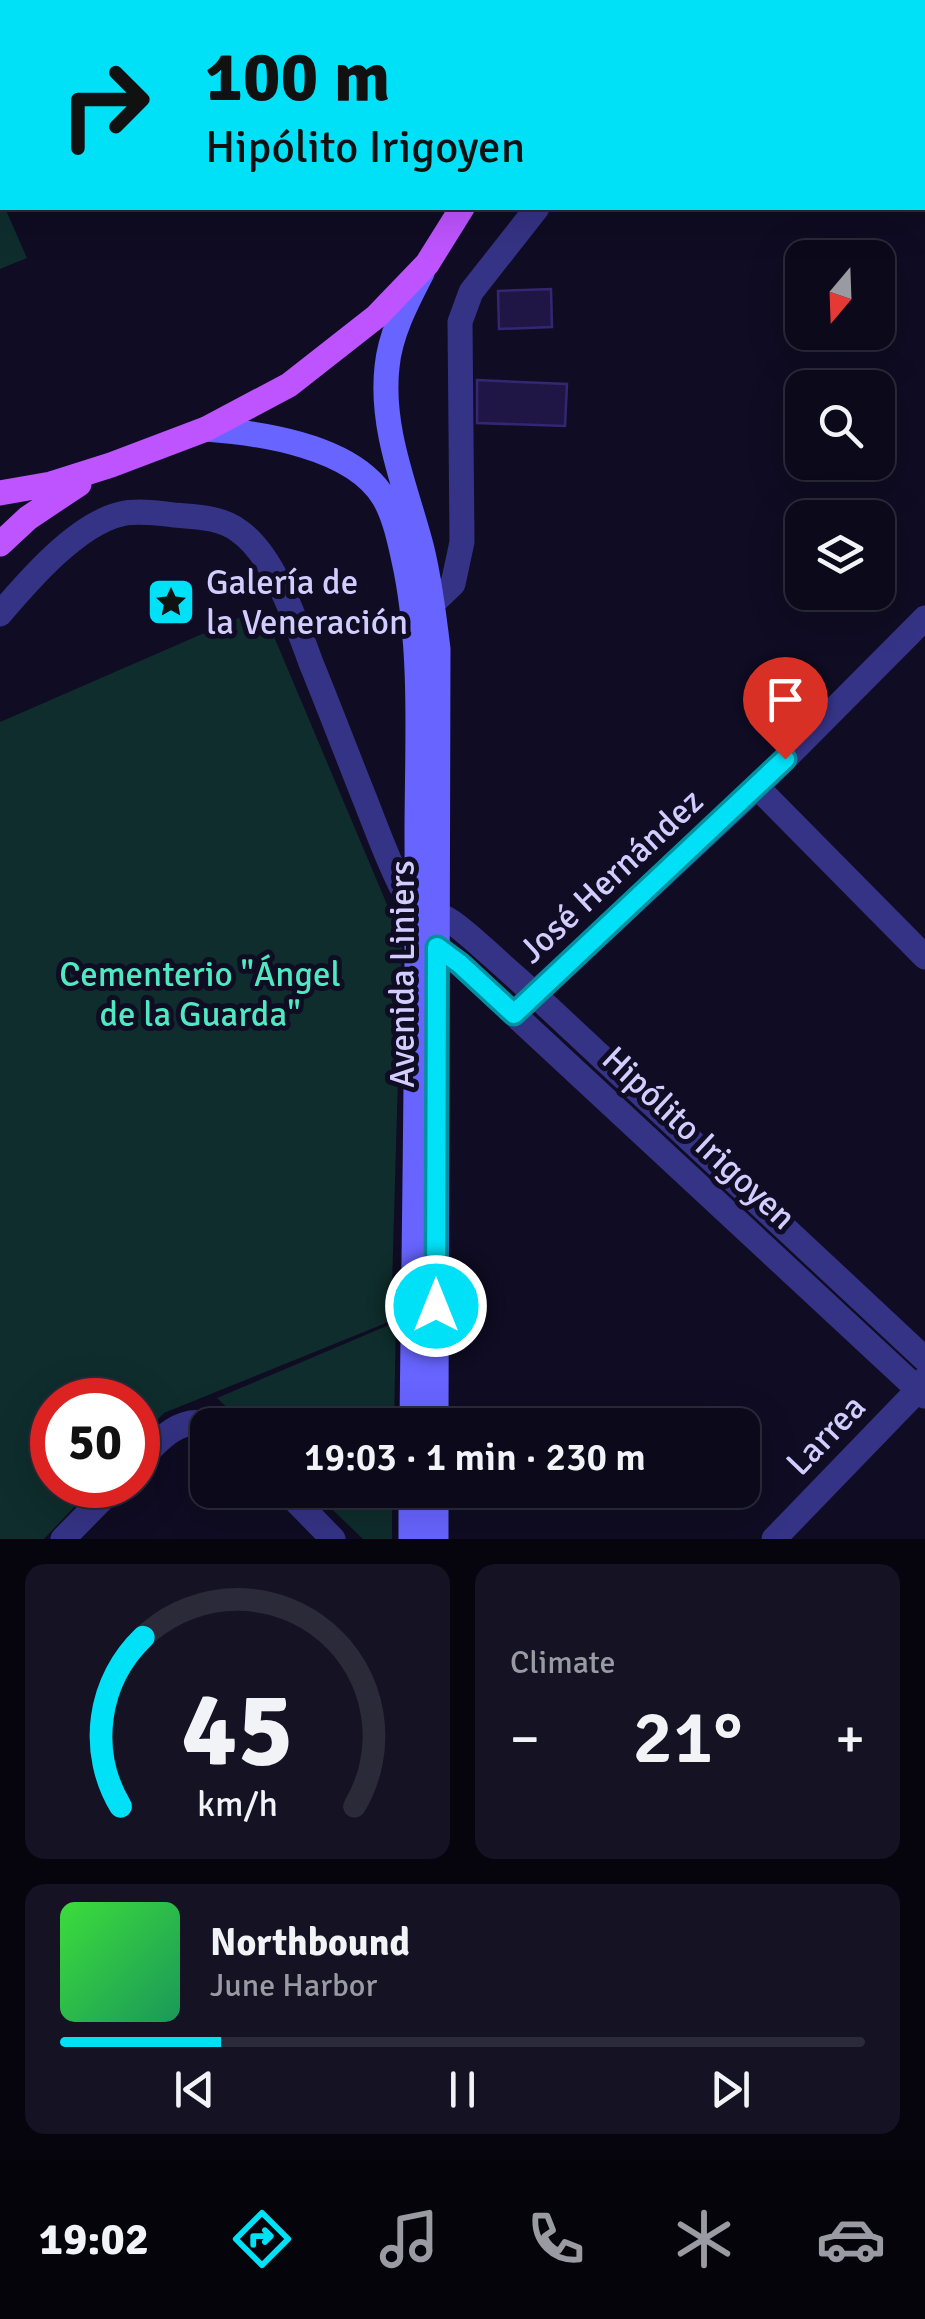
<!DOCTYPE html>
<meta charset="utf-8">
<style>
body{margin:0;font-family:Signika,sans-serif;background:#141223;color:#f1f3f6;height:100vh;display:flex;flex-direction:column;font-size:38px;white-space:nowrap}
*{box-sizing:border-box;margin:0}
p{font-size:32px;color:#9a9aa2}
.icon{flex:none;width:55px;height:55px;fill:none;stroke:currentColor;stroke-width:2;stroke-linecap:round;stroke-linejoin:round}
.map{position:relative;height:1539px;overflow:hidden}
.side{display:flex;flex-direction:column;gap:25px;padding:25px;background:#06050e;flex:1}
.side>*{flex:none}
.banner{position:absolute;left:0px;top:0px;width:925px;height:210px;box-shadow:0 10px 40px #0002,0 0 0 2px #2b2a39;background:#00e1f8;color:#111;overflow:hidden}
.needle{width:65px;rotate:199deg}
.fabs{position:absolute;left:785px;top:240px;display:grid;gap:20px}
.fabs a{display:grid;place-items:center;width:110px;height:110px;border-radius:20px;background:#0b091a;box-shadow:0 10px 40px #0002,0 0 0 2px #2b2a39;font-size:50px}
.speed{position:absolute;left:30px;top:1378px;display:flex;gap:20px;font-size:50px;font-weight:700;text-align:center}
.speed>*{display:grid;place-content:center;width:130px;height:130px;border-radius:50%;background:#0b091a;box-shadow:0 10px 40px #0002,0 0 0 2px #2b2a39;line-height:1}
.speed .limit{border:15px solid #d22;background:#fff;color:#111}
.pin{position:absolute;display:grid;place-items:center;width:85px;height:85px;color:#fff;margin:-102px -42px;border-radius:50% 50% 50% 0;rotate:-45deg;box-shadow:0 0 10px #0007}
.pin .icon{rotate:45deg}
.me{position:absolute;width:110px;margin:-55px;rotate:0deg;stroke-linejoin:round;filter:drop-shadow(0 0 8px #0008)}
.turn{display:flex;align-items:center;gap:35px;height:210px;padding:0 40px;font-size:45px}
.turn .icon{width:130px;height:130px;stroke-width:2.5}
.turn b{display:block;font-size:70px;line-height:85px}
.big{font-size:75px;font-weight:600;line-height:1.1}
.side .widget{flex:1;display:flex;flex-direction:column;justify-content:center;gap:15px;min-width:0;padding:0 35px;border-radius:20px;background:#141223}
.side .dial{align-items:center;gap:0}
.dial svg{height:260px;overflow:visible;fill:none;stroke:#2b2a39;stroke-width:7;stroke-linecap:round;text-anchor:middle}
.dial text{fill:#f1f3f6;stroke:none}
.song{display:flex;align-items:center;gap:30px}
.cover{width:120px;height:120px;border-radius:15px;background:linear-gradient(135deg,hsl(120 70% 55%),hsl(150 70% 35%))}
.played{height:10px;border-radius:5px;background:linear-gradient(90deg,#00e1f8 20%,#2b2a39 20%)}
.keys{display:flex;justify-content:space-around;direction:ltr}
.heat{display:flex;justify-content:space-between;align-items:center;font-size:55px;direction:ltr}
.side .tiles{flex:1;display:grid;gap:25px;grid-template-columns:1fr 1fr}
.widget:last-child{grid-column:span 2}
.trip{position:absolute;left:190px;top:1408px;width:570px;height:100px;border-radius:20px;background:#0b091a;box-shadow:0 10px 40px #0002,0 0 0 2px #2b2a39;font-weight:600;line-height:100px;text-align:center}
.dock{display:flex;height:160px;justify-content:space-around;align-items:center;background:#04040a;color:#9a9aa2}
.dock .icon{width:70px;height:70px}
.dock .active{color:#00e1f8}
.dock b{font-size:45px;color:#f1f3f6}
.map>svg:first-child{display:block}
</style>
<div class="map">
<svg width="925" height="1539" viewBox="0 0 925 1539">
<rect width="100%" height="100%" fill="#0f0c23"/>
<path fill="#0e2d2c" d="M84 0H267L268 2H78Z
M0 196 2 208H5L27 258 0 269Z
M262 608 402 940 391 1321 164 1413 138 1440V1400H52V1485H95L44 1539H0V722Z
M396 1322 394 1425H245L217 1398Z
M312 1490H392V1539H363Z"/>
<path fill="#1f1645" stroke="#352673" stroke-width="2.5" d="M551 289 552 327 499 329 498 291Z
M477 380 567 384 565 426 477 423Z"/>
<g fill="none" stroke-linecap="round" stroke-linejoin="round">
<path stroke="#353385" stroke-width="25" d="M725 2 728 0
M432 604 453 584 462 542 460 322 471 292 537 208
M0 614C28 581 77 524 121 514 137 510 158 513 174 515 196 517 221 517 239 531 275 556 296 623 311 663 329 707 346 752 364 797 376 827 387 859 402 888 416 913 436 908 456 925 478 942 498 962 519 980L925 1359
M757 787 925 957
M422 943 437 947 460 964 925 1396
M525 1003 757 787 925 618
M138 1462C156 1443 180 1414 210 1425
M285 1490 333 1539
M63 1539 116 1485
M774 1539 918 1390 925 1379"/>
<path stroke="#6764ff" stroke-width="25" d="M422 273C407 302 390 334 387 367 380 430 407 490 422 549 430 582 434 615 438 649L436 1425
M206 429C260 433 353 446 384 498 396 519 401 547 406 570 423 657 417 747 417 835 418 1031 414 1228 412 1425
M411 1539V1490
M436 1539V1490"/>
<path stroke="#be54ff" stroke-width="25" d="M499 0 500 2
M617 2 619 0
M0 493 51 484 111 465 206 429 289 385 377 316 427 264 462 208
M0 544 28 518 79 484"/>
</g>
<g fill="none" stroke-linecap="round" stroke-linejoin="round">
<g stroke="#0092a1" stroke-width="25">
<path id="route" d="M436 1306 437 947 460 964 514 1014 785 759"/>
</g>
<use href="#route" stroke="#00e1f8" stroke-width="18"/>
</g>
<defs>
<g id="sight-square" transform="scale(2.5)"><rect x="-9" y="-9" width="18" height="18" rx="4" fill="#00e1f8" stroke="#0f0c23"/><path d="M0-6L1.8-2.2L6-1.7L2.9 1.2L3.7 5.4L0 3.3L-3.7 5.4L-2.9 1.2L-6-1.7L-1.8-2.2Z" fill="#111"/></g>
</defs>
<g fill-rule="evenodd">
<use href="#sight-square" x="171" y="602"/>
</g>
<g text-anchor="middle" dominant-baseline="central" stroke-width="10" stroke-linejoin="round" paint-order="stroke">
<g font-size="35" fill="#d3cdff" stroke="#0f0c23" text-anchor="start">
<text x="206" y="582">Galería de<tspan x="206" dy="40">la Veneración</tspan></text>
</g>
<g font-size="35" fill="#d3cdff" stroke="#0f0c23">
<text transform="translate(611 876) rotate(-43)">José Hernández</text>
<text transform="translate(402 974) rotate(-90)">Avenida Liniers</text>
<text transform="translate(699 1138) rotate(43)">Hipólito Irigoyen</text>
<text transform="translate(826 1435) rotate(-46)">Larrea</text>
</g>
<g font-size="35" fill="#50e8c1" stroke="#0f0c23">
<text x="200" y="974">Cementerio "Ángel<tspan x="200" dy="40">de la Guarda"</tspan></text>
</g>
</g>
</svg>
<div class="fabs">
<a><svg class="needle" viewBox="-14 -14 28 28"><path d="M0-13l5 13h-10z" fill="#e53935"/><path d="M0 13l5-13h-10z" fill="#9a9aa2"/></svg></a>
<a><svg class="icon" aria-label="search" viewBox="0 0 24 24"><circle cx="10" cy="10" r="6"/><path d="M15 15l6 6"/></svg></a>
<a><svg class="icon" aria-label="layers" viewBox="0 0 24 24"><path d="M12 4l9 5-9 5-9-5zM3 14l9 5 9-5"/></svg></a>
</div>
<div class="speed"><div class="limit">50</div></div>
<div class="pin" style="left:785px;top:759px;background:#d93025"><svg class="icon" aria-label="arrive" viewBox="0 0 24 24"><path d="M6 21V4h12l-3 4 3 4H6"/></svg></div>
<svg class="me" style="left:436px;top:1306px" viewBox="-20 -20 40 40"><circle r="17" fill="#00e1f8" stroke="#fff" stroke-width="3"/><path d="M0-11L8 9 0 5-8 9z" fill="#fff"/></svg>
<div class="trip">19:03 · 1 min · 230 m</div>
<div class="banner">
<div class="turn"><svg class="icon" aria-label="right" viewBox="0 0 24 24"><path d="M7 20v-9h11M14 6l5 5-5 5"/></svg><div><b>100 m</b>Hipólito Irigoyen</div></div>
</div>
</div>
<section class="side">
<div class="tiles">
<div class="widget dial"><svg viewBox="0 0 100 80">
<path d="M14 69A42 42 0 1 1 86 69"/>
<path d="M14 69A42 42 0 0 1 21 17" stroke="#00e1f8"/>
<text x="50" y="56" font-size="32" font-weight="700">45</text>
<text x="50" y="72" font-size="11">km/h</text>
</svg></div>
<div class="widget"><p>Climate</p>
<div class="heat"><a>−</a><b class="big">21°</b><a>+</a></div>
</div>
<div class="widget">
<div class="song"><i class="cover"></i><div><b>Northbound</b><p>June Harbor</p></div></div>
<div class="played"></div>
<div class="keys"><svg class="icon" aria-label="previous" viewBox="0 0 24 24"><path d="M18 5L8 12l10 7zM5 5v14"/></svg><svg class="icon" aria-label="pause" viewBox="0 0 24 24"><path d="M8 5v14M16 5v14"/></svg><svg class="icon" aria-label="next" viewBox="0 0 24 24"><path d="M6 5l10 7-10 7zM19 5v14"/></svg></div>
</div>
</div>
</section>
<nav class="dock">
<b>19:02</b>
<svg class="icon active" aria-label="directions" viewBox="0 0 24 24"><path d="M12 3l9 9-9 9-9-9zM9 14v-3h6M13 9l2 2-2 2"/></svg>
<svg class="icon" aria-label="music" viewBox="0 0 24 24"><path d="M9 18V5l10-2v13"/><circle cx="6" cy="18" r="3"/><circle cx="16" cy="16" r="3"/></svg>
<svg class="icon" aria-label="phone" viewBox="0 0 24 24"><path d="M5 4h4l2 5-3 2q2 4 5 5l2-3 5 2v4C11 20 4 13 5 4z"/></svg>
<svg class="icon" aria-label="climate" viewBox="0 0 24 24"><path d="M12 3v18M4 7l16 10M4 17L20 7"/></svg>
<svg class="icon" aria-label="car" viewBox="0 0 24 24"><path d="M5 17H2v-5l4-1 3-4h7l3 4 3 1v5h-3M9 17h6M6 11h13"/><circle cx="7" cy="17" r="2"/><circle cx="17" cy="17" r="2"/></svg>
</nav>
